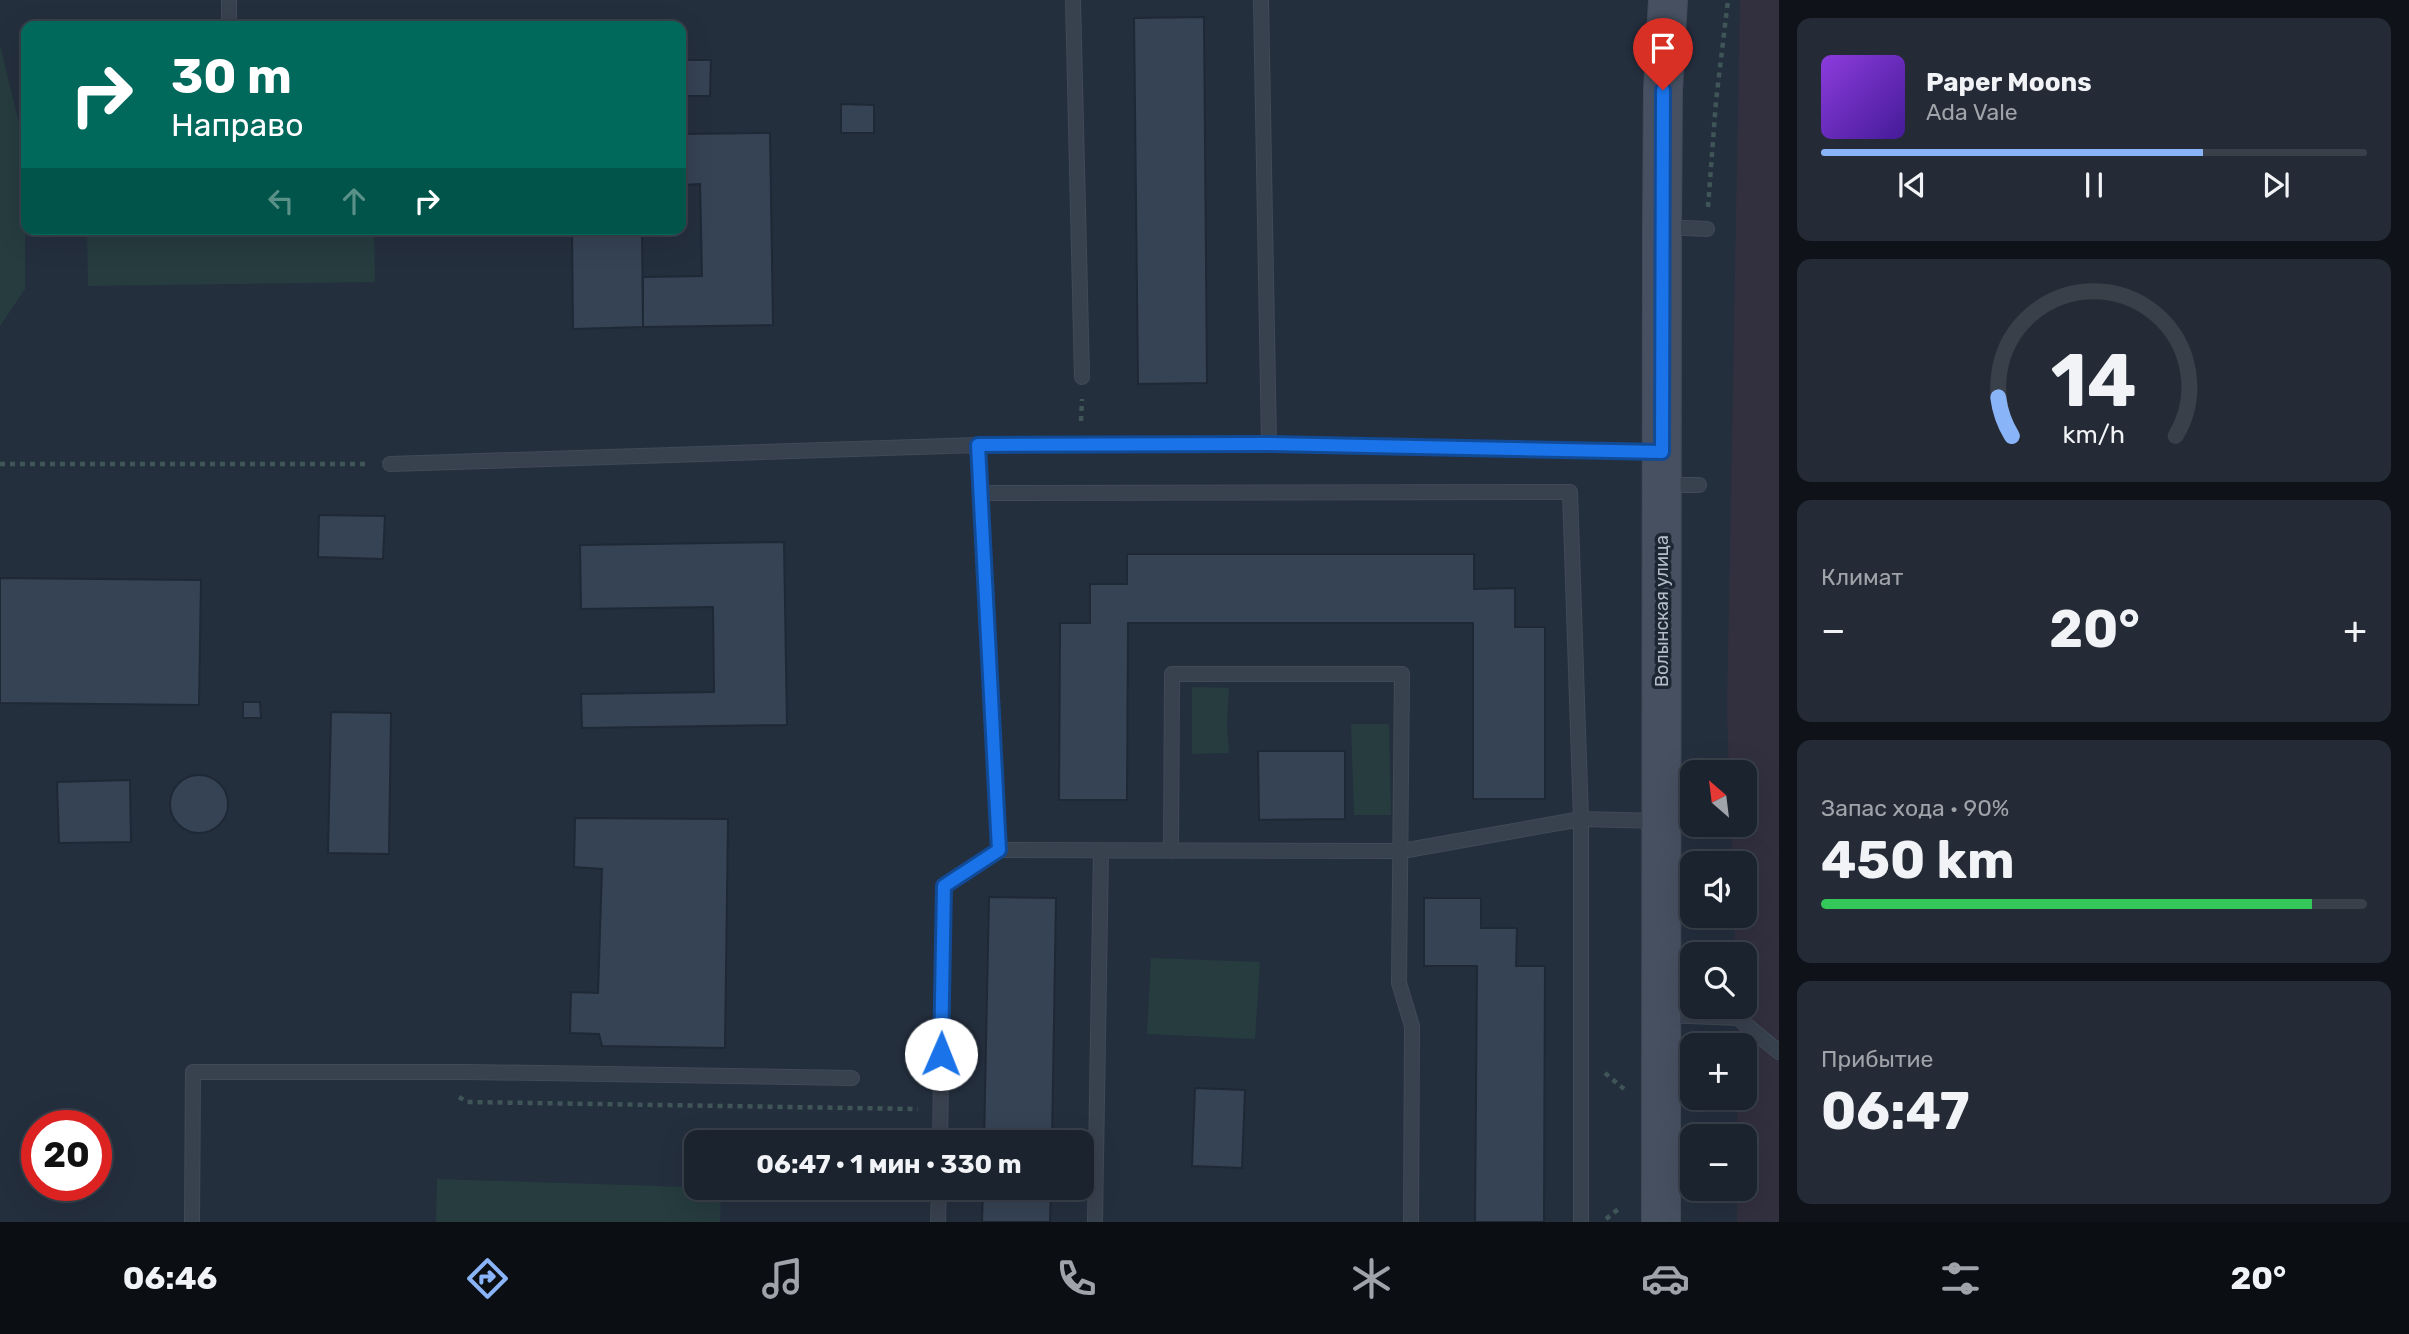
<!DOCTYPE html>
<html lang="ru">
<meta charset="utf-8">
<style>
body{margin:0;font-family:Rubik,sans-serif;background:#242b36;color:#f1f3f6;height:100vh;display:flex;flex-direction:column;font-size:26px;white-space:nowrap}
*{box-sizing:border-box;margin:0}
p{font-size:23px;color:#a0a4aa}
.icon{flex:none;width:38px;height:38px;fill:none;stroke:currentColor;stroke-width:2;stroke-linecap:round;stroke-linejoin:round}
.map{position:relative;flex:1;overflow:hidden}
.sheet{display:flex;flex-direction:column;gap:18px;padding:18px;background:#0f1319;width:630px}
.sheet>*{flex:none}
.banner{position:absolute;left:21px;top:21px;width:665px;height:214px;border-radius:14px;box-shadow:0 7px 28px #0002,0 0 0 2px #39404a;background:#00695c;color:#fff;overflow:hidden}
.needle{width:46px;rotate:332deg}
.fabs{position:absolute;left:1680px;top:760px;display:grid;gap:14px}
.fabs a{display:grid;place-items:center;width:77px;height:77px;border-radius:14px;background:#1b232e;box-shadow:0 7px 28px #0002,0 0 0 2px #39404a;font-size:35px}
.speed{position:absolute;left:21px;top:1110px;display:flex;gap:14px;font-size:35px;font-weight:700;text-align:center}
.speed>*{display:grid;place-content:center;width:91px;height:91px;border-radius:50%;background:#1b232e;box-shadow:0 7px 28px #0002,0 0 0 2px #39404a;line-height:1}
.speed .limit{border:10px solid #d22;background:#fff;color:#111}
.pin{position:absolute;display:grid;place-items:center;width:60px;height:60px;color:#fff;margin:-72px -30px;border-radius:50% 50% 50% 0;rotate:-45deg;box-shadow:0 0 7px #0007}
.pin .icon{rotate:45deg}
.me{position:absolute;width:77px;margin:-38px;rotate:1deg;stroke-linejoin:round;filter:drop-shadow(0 0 5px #0008)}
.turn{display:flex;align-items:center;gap:24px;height:147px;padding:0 35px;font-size:32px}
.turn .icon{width:91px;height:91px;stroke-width:2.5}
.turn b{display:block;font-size:49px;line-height:60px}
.lanes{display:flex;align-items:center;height:66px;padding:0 35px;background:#0003;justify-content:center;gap:35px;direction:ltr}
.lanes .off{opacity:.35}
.big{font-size:52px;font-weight:700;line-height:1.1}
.sheet .card{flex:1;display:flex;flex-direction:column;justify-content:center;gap:10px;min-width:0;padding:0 24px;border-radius:14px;background:#242b36}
.sheet .dial{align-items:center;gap:0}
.dial svg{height:182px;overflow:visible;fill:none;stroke:#39404a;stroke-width:7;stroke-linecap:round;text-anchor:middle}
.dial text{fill:#f1f3f6;stroke:none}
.song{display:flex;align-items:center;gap:21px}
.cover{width:84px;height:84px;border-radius:10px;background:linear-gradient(135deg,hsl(270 70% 55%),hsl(260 70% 35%))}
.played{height:7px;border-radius:4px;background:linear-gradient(90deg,#8ab4f8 70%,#39404a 70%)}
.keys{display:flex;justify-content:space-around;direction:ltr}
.heat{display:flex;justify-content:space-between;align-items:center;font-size:38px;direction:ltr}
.charge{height:10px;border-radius:5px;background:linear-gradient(90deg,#34c759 90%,#39404a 0)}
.trip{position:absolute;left:684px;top:1130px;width:410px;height:70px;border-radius:14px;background:#1b232e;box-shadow:0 7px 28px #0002,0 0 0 2px #39404a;font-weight:700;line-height:70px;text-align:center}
.tab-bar{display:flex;height:112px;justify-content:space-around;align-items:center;background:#0b0e12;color:#a0a4aa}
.tab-bar .icon{width:49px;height:49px}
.tab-bar .on{color:#8ab4f8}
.tab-bar b{font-size:32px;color:#f1f3f6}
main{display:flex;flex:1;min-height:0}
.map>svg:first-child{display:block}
</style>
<main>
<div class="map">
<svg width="1779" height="1222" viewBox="0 0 1779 1222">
<rect width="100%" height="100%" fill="#242f3e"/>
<path fill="#32303f" d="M1740 0H1779V1222H1737V1188H1745V1136H1737V1097H1745V1045H1738L1737 1006H1745V954H1735L1734 915H1745V863H1732L1731 824H1745V772H1729L1727 712Z"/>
<path fill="#263c3f" d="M0 45 25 148V289L0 326Z
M87 229H374L375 282 88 286Z
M1192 687 1229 688 1227 725 1229 753 1192 754Z
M1351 724H1389L1391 815H1354Z
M1151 958 1260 962 1255 1039 1147 1034Z
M437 1179 721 1188 720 1222H436Z"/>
<path fill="#364354" stroke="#1f2835" stroke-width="2" d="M1204 17 1207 383 1138 384 1134 18Z
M684 60H711L710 96H683Z
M841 104 874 105V133H841Z
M770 133 773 325 643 327V277L702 276 700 184 681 185V134Z
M572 229H642L643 327 573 329Z
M319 515 385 516 383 559 318 557Z
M784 542 787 725 582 728 581 694 714 692 713 607 581 609 580 545Z
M1127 554H1474V589L1515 588V627H1545V799H1473V623H1128L1127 800H1059L1060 623H1090V584H1127Z
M0 578 201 580 199 705 0 703Z
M243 702H260L261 718H243Z
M331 712 391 713 389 854 328 853Z
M1258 751H1345V819L1259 820Z
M170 804a29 29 0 1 1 58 0a29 29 0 1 1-58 0Z
M130 780 131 842 59 843 57 782Z
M575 818 728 819 725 1048 602 1046 599 1034 570 1033 571 992 598 993 602 869 574 867Z
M989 897 1056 898 1052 1143H984Z
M1424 898H1481V928H1517L1516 966H1545L1544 1222H1475L1477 966H1424Z
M1195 1088 1245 1090 1242 1168 1192 1166Z
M983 1188H1051L1050 1222H982Z"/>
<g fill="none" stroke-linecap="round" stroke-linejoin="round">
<g stroke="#414a57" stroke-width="16">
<path id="lane" d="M1073 0 1082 377
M1261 0 1269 444
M229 26V0
M1663 227 1707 229
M390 464 978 445
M1663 485H1699
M980 493 1570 492 1581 819V1222
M1661 821 1581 819 1402 851 999 850 978 445 1269 444 1662 452
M1171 851 1172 674H1402L1399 983 1412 1026 1411 1222
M1664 1015 1738 1018 1779 1052
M940 1143 944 886 999 850
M192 1222 193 1072H469L852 1078
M938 1222 939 1188
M1095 1222 1101 851"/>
</g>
<g stroke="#414a57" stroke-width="40">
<path id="secondary" d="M1661 1222 1662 227 1663 90 1668 0"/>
</g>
<path stroke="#3f5557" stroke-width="4.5" stroke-dasharray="5 5" stroke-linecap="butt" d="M1708 207 1716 101 1728 0
M1081 421 1082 399
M0 464H367
M1605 1073 1624 1089
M459 1097 467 1102 918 1109
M1606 1219 1621 1207"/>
<use href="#lane" stroke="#38414e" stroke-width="14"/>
<use href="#secondary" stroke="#465061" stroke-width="38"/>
</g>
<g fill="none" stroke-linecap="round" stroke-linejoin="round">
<g stroke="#114b97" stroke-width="18">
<path id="route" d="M941 1054 944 886 999 850 978 445 1269 444 1662 452 1663 90"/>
</g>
<use href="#route" stroke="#1a73e8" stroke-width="12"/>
</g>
<g text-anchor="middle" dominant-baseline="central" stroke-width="7" stroke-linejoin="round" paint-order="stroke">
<g font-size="18" fill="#b4bcc9" stroke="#1d2633">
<text transform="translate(1662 611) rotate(-90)">Волынская улица</text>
</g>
</g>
</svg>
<div class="fabs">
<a><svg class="needle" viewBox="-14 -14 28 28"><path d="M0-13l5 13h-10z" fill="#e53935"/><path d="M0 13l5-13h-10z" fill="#a0a4aa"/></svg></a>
<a><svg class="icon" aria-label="sound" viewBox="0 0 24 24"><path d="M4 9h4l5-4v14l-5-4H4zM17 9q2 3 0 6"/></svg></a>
<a><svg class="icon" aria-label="search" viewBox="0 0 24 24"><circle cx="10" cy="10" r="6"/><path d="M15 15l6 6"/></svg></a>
<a>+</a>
<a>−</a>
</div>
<div class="speed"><div class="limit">20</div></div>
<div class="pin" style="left:1663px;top:90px;background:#d93025"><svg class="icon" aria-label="arrive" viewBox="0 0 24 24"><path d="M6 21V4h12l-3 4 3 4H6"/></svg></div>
<svg class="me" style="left:941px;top:1054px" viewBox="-20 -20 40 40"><circle r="19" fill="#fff"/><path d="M0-13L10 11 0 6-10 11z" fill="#1a73e8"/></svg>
<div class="trip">06:47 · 1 мин · 330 m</div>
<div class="banner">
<div class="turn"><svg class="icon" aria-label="right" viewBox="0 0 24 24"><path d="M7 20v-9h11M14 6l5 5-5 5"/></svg><div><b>30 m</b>Направо</div></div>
<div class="lanes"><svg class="icon off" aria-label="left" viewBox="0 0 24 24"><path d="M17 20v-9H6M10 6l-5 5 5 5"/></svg><svg class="icon off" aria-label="ahead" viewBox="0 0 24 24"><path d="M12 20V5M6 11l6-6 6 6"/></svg><svg class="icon" aria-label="right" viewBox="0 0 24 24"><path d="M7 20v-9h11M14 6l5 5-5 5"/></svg></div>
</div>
</div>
<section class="sheet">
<div class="card">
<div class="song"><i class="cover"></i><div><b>Paper Moons</b><p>Ada Vale</p></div></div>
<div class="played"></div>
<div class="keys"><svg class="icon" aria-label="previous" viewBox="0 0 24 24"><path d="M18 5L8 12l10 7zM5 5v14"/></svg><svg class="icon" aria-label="pause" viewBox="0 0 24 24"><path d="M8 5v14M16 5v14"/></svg><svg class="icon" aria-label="next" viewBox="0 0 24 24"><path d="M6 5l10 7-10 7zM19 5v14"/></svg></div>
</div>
<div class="card dial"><svg viewBox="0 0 100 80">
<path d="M14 69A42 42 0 1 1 86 69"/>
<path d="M14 69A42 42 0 0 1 8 52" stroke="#8ab4f8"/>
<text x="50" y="56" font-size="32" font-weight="700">14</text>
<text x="50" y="72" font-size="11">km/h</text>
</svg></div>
<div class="card"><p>Климат</p>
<div class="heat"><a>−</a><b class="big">20°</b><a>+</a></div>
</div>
<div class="card"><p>Запас хода · 90%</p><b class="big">450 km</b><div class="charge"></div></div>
<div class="card"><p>Прибытие</p><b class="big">06:47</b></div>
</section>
</main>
<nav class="tab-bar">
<b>06:46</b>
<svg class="icon on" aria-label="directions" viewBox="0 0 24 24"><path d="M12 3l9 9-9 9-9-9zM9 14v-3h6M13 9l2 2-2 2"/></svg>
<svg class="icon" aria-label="music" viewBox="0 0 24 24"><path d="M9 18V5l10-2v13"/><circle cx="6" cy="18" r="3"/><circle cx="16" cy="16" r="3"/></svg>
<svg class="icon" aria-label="phone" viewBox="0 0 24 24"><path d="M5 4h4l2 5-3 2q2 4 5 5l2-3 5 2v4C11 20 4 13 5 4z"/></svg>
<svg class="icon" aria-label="climate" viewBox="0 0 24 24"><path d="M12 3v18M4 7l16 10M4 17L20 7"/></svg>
<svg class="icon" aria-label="car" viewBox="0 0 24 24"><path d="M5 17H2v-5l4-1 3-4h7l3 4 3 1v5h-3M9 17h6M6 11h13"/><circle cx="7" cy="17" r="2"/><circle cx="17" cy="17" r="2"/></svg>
<svg class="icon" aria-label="filters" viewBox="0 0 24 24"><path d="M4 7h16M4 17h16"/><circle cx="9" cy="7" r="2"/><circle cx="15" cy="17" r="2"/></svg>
<b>20°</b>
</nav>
